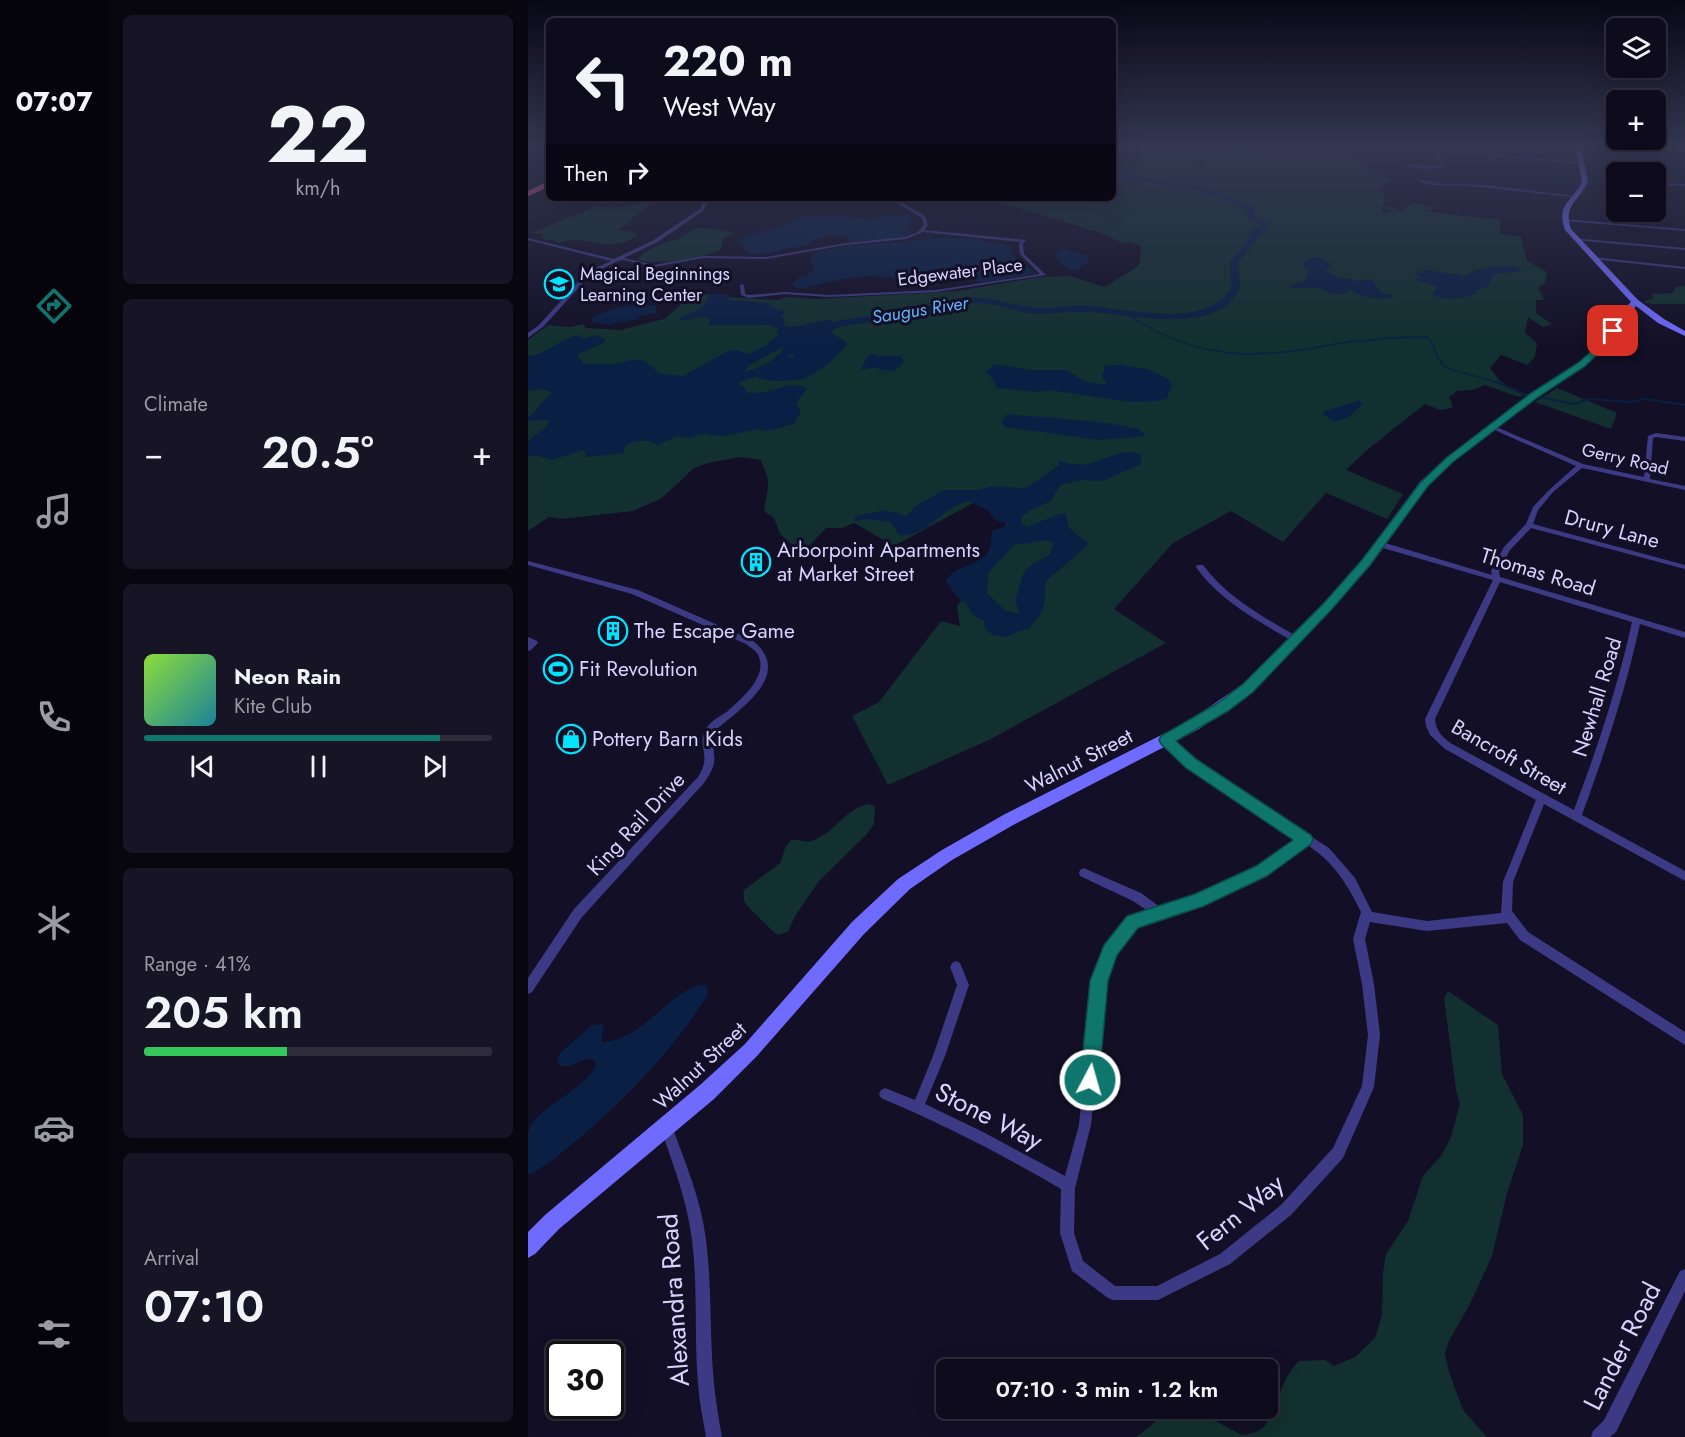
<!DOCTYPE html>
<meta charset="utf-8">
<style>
body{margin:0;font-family:Jost,sans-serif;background:#171425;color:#f1f3f6;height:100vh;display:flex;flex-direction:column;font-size:22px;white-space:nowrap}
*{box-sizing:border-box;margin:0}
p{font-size:20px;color:#9b9ba3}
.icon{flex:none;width:33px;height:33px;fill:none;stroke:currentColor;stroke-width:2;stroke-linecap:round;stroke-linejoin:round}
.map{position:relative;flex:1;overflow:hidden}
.panel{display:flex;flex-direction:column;gap:15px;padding:15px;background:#08060f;width:420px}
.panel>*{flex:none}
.hud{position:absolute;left:18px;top:18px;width:570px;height:183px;border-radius:9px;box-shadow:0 6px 24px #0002,0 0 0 2px #2e2b3b;background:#0e0b1c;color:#f1f3f6;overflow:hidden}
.tools{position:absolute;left:1078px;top:18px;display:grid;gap:12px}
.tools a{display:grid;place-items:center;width:60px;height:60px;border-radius:9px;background:#0e0b1c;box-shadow:0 6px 24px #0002,0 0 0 2px #2e2b3b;font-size:30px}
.speed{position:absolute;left:18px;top:1341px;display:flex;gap:12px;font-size:30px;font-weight:700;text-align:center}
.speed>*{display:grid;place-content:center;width:78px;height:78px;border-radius:50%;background:#0e0b1c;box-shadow:0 6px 24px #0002,0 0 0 2px #2e2b3b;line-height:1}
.speed .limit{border:3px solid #111;border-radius:9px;background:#fff;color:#111}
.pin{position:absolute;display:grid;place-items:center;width:51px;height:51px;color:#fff;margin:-26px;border-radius:12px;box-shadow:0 3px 9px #0006}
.me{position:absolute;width:66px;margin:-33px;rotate:6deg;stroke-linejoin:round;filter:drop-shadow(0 0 4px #0008)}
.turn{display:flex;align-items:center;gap:21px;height:126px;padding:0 18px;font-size:27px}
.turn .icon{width:78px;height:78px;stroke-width:2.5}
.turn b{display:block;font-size:42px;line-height:51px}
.then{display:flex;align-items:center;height:57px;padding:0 18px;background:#0003;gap:12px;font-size:22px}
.big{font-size:45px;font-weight:600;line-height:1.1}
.panel .tile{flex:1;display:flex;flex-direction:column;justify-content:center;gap:9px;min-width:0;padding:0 21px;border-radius:9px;background:#171425}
.panel .dial{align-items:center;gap:0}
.dial b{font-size:78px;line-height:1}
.song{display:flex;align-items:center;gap:18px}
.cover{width:72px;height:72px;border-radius:9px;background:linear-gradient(135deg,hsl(90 70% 55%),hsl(190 70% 35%))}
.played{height:6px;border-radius:3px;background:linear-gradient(90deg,#0f766e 85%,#2e2b3b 85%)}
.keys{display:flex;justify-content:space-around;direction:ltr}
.heat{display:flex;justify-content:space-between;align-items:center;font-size:33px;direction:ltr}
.charge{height:9px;border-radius:4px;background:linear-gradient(90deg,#34c759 41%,#2e2b3b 0)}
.trip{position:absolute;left:408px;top:1359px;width:342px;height:60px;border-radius:9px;background:#0e0b1c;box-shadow:0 6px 24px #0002,0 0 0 2px #2e2b3b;font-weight:600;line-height:60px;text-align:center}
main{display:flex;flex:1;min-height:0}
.tab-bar{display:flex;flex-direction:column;width:108px;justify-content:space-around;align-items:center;background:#06040b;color:#9b9ba3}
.tab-bar .icon{width:42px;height:42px}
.tab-bar .selected{color:#0f766e}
.tab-bar b{font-size:27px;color:#f1f3f6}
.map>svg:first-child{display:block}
</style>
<main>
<nav class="tab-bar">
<b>07:07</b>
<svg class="icon selected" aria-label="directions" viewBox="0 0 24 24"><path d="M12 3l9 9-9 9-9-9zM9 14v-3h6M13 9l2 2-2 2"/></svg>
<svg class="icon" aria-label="music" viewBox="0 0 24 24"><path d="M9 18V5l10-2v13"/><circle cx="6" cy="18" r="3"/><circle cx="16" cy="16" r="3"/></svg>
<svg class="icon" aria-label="phone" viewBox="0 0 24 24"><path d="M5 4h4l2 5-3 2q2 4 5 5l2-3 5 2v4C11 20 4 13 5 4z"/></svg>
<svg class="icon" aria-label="climate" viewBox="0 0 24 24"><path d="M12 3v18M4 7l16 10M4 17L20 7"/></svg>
<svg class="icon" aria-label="car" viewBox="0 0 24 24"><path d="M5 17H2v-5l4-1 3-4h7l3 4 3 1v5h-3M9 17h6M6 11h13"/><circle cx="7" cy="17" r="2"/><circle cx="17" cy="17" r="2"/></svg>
<svg class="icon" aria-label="filters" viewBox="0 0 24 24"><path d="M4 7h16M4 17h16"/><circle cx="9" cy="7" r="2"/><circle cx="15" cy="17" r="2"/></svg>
</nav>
<section class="panel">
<div class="tile dial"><b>22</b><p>km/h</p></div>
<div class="tile"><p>Climate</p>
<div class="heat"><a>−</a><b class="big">20.5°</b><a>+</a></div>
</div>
<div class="tile">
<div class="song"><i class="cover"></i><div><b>Neon Rain</b><p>Kite Club</p></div></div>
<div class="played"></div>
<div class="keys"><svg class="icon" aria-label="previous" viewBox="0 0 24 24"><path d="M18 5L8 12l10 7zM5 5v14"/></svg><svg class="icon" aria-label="pause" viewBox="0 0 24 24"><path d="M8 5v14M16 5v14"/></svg><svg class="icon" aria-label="next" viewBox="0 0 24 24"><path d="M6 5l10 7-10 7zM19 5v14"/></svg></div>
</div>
<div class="tile"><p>Range · 41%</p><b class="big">205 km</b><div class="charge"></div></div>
<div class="tile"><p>Arrival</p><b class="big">07:10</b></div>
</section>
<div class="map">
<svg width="1157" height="1437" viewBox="0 0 1157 1437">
<rect width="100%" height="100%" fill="#130f26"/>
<path fill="#12302f" d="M585 145H827L825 148 832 152 829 159 841 168 856 170 847 171 865 179 852 188 857 198 853 213 866 212 857 209V207H864L874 212 877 207 886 203 906 207 905 210 896 211 972 220V234L993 237 999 261 1019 272 1017 284 1010 287 1016 300H1008V313L1024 324 1015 327 1000 317 997 333 1009 343 1007 357 999 365 973 355 962 368 972 381 996 396 991 397 957 385 944 390 929 391 921 397 924 403V408L912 410 897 404 839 450 818 470 875 494 859 519 798 493 755 542 703 511 645 543 586 609 638 643 461 740 360 785 324 716 351 702 413 621 432 626 429 606 482 532 479 515 445 503 366 546 326 523 314 528H298L282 545 275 549 267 547 252 534 246 518 236 511C237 499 243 485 238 473 236 467 234 466 233 460L212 457 180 463 166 468 134 498 105 511 33 519 21 517 0 531V340L20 325 42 327 55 324 58 328 92 330 136 319 163 296 184 294 182 296 250 300 257 297 287 299 430 291 512 277 543 276 576 287 609 267 612 263 613 246 603 242 594 243 573 233 458 198H585Z
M125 202 90 230 108 233V236C81 256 52 231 31 244L28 241 15 239 14 234 2 233 69 206 85 208Z
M177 228 206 233 195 238 193 249C181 257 122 267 110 259 119 248 137 242 150 239 161 235 160 228 177 228Z
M1157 286V304H1125L1115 302 1126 298 1124 294 1144 293 1148 287Z
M1029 388 1089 413 1083 429 1007 402Z
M341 804 347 806 346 824 339 834 291 881 267 916 260 932 250 935C245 932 223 910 218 904 215 900 215 895 216 890L252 863 258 846 263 840C271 839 279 844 286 840 307 832 318 808 341 804Z
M920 991 970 1025 974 1074 995 1115V1145L979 1193 964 1256 943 1302 920 1343 917 1354 921 1372 935 1410 959 1437H608C636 1417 635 1408 671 1409L680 1417 714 1435C720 1434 727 1433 732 1430 747 1420 751 1379 771 1361L797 1360 806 1366 827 1357 847 1338 854 1315 855 1273 858 1254 880 1221 895 1176 913 1156 923 1137 932 1104 928 1090 916 998Z"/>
<path fill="#0a1f44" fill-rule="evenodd" d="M381 214 387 216 380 226 383 234 371 238 324 241 320 237 301 235 283 241 286 243 267 248 261 247C247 254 236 255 221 254L208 240 255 225 277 216H317L332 218Z
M414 238 445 239 483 246 485 248 483 254 490 262 509 273 454 283 433 276 375 279 342 276 321 278 271 289 264 285 271 277 287 271 285 266 287 264 282 262 284 253 317 246Z
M533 249 558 255 562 260 548 270C537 271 533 264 528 257L529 252Z
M784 257H792L804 264 797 271 811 277 830 281 843 279 854 293 866 296C855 303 830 296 823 290L811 295 799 293 798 290C786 286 773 290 760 287L776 281 782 271 774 263Z
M971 266H986L995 271 966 274 958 288 946 291 948 294C935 299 916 301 903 294L910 287 886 279 893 278 887 273 898 270 938 276 948 270Z
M184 294H201V300L240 303 242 307 255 310 256 313 253 317 257 319 256 325C269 330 288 319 303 320L306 328 304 333 319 343C315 353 289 374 277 378 265 382 237 383 226 375L232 367 245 366 266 356V354L255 352 254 347 222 365 212 376 211 384 216 387 218 392C240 398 257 378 280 388L268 403 273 411 266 424 238 431 232 429 194 436 173 434 162 438 149 436 129 445C118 438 107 440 97 446L96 453 56 457 58 454 55 450 24 460 11 456H0V441L19 426 21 420 0 421V417C11 411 12 401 23 395V392L14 389 0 391V356C19 355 33 338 51 335L55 339 69 335 78 340C71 348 58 348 49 356L56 364H87L103 360H115L131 373 155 376 200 351 209 350 221 354 241 344V342L251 335 248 332 250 328 242 325H180L183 319 175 317 150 321C156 311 169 314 175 306 179 301 178 298 184 294Z
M123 305 128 306V313L109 317 114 318 93 323 95 320 82 325 63 322 66 316 91 307Z
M344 354 351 356H372L376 361C368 376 358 370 347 368 343 367 337 370 333 370L338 358Z
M467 364 501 370H538L556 381 577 385 578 383 574 377 577 366C593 362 635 369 644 384L639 399 620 402H601L522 390 511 392 471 388H468L465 378 457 372Z
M831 401 835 404 819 418 806 421 794 414 799 410Z
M479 414 580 423 611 429 618 436 572 440 477 427 473 422Z
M603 452 613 455V464L575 481 556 480 532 485 523 501 502 510 493 517 494 524 499 527 531 514H538L541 528 561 544 517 582V600L514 612 501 629 489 632 479 637 465 635 457 629 456 621 445 615 438 603 428 596 418 581C428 563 449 568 460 552 465 546 461 537 465 530L476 527 478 523 469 521 459 510 441 501C414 506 399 538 371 535L362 522 339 519 326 521 328 516 357 510 379 516 386 507 416 490H450L465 486 498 488 531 465V460C564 474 574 453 603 452ZM519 540 526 543 522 554 502 566 495 574 487 601 492 614 478 611 459 593 460 573 486 545Z
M170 985H179L180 995C146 1048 104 1093 55 1135 38 1149 21 1165 0 1175 0 1162 0 1146 0 1133 6 1106 58 1092 68 1064L65 1059C53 1058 44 1068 32 1066L29 1062 32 1053 64 1025 74 1024 76 1028 73 1039 75 1042C113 1040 137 997 170 985Z"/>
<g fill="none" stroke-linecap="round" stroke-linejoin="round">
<path stroke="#0a1f44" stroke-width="1.5" d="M671 189 673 183 678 180 671 174 669 168 675 166 678 158 699 156 707 148 704 145
M595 311C673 367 739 358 828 340L832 342 859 338 899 337C908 344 907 358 916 366 924 372 959 378 971 383"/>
<path stroke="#0a1f44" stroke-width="2" d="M968 382 999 395
M1011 397 1046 404 1062 399 1103 402 1117 399 1157 405"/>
<path fill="#0a1f44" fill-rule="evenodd" d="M585 173 668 186 724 205 727 217 741 223V227C728 237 722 250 710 262L712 288C689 338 601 313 559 312 539 311 520 315 500 313 483 310 468 303 451 303 426 302 403 312 379 317 348 323 315 322 285 336 272 342 266 354 255 362 237 376 212 382 191 387L186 384C196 376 222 372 236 365 253 356 262 339 279 331 310 317 344 317 377 311 398 308 418 299 440 298 462 296 481 305 502 307 522 310 542 305 562 306 601 309 679 330 703 288L702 261 716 246 722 233 733 225 721 220 718 208 667 190 585 177Z"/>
<path fill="#3d3a85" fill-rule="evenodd" d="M858 145 1054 162 1056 163 1054 164 911 152V158L917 163 914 167C901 170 887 169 875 165 887 161 899 168 912 165L913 163 907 158V151L859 147 857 146Z
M892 180 912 182 900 183 958 185 1047 196 1045 197 943 186 904 185 891 182Z
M1136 183 1157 184V186L1135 185Z
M172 198H176L179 203 175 211 128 243 96 258 126 265 175 256 238 257 318 243 377 237 390 232 396 225 394 218 361 198H366L397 216 400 225 396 230 498 240 495 244 496 254 518 275 408 292 301 297 257 294 221 298 213 295 212 285 214 284 216 285 217 294 221 295 257 292 301 295 408 290 512 274 492 254 491 244 493 242 395 232 378 239 318 245 238 259 175 258 126 267 95 260 90 261 63 274 15 327 0 338V333L11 325 59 272 83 261 0 240V238L86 259 124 241 172 209 175 203Z
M1036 219 1157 229V231L1037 221Z
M1044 238 1157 248V250L1046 240Z
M1065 257 1157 267V269L1063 259Z
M962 426H966L1055 464 1116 477 1120 436 1128 433 1157 437V441L1128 437 1125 438 1122 479 1157 486V490L1054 468 1025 492 1010 510 1005 524 1157 565V569L1003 528 982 550 971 571 972 577 1157 632V638L1112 624C1098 689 1077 752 1054 815L1157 871V881L1016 804 985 882 984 911 1000 932 1157 1032V1045L992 940 979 923 899 931 842 922 837 939 846 984 852 1035 846 1087 815 1158 763 1215 702 1264 630 1300H585L580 1298 544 1271 532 1233 533 1189C475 1155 415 1124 353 1098L351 1094 353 1090 357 1088 387 1100 405 1056 429 985 422 967 424 963 428 961 432 963 441 985 417 1056 397 1104 455 1132 537 1176 551 1125 565 981 578 947 601 917 620 911 605 901 552 876 551 873 552 870 556 868 560 870 613 893 632 907 668 896 729 868 770 839 660 767 635 743 633 740 635 737H641L666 761 801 848 827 878 844 912 899 921 973 913 975 882 1008 800 917 749 902 735 898 726 897 719 965 580 848 546 847 544 851 542H854L964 575 963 571 976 547 998 524 1005 507 1021 490 1048 466 962 428ZM972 582 1104 622C1090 686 1069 749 1046 810L924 744C914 737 908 731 907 719ZM778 844C806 862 819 884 833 912L825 939 834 984 840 1035 834 1086 805 1148 753 1205 692 1254 629 1286H587L555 1261 546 1233 547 1188 563 1125 577 981 586 954 609 925 674 904 737 874Z
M0 561 110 590 224 640C258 667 231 694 206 715 199 721 191 726 185 733 183 741 186 746 186 754 188 765 182 774 176 783L54 917 4 992 0 994V978L46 909 170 777C184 755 170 749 176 733 180 722 191 717 200 711 213 699 239 678 231 657 229 651 223 648 218 644L104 594 0 565Z
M669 565H675C700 598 735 617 770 637L771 639 770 641H764C729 620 692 601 668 567Z
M0 637 9 641 10 643 3 650 0 651Z
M138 1120 143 1121 144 1126C158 1165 173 1199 178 1240 183 1278 182 1317 184 1355 185 1383 189 1410 194 1437H178C175 1419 171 1401 170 1383 166 1335 170 1288 164 1240 159 1199 145 1165 132 1126L133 1121Z
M1157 1269V1291L1088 1432 1082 1437H1063L1065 1431 1076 1420 1152 1271Z"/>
<path fill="#6f6bff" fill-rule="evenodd" d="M1047 145H1053L1060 182C1050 202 1035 205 1043 229L1110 300 1136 319 1157 331V336L1130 323 1108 306 1079 347 1056 367 1009 397 925 462 900 486 842 566 804 609 725 692 671 729 487 824 424 860 382 889 336 934 229 1056 186 1099 31 1229 7 1254 0 1258V1232L17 1215 172 1085 217 1044 324 922 370 879 414 850 477 814 661 721 715 684 796 603 834 560 892 482 919 458 1003 393 1050 363 1073 343 1093 312 1103 302 1037 230C1028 204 1044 202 1054 182Z"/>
<path fill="#ff4fa3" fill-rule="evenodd" d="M18 182H21V187L0 196V191Z"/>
</g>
<linearGradient id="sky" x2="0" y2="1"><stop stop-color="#0a0815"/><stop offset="0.42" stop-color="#333752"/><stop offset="1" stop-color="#333752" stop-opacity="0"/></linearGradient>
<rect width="1157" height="346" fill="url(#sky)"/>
<path fill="#0f766e" stroke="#0a4d48" stroke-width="1.5" d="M1082 329 1089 331 1078 346 1056 367 1010 397 925 462 900 486 842 565 804 609 725 692 700 711 648 741 668 759 783 835 785 839 783 844 739 876 676 906 610 928 589 955 580 981 571 1080 569 1087 562 1090 555 1087 552 1080 562 981 576 945 599 916 667 894 728 866 765 840 658 768 633 744 631 740 633 736 690 703 715 684 796 603 834 560 893 482 918 458 1003 393 1050 363 1073 343Z"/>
<defs>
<g id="school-ring" transform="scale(1.5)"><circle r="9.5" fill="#130f26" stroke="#00e5ff" stroke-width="1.5"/><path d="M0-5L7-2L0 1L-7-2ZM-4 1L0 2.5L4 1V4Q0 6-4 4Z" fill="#00e5ff"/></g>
<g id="building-ring" transform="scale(1.5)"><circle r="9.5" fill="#130f26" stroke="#00e5ff" stroke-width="1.5"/><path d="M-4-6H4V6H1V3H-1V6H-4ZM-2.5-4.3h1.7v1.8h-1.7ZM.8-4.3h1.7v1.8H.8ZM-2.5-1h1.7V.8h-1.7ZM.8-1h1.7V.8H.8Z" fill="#00e5ff"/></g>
<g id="stadium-ring" transform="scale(1.5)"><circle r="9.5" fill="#130f26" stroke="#00e5ff" stroke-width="1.5"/><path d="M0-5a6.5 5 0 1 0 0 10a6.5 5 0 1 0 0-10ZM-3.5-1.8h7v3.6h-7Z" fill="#00e5ff"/></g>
<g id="shop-ring" transform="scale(1.5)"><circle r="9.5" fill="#130f26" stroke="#00e5ff" stroke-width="1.5"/><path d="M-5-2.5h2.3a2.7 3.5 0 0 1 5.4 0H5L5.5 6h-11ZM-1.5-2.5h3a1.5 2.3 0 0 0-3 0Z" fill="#00e5ff"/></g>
</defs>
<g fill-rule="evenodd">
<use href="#school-ring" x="31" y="284"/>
<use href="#building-ring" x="228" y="562"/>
<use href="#building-ring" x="85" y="631"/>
<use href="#stadium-ring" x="30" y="669"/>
<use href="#shop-ring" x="43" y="739"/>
</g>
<g text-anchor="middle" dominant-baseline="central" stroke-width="6" stroke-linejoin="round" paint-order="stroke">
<g font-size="18" fill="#d9d4ff" stroke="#130f26">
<text transform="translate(432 272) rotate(-7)">Edgewater Place</text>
<text transform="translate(1097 459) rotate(13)">Gerry Road</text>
</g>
<g font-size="18" fill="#d9d4ff" stroke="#130f26" text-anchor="start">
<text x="52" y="274">Magical Beginnings<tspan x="52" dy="21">Learning Center</tspan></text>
</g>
<g font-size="18" font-style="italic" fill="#62b6ff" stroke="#130f26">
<text transform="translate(392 310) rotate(-9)">Saugus River</text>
</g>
<g font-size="21" fill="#d9d4ff" stroke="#130f26">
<text transform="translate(1084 529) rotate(15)">Drury Lane</text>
<text transform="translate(1010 572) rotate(17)">Thomas Road</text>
<text transform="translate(1069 697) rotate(-73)">Newhall Road</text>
<text transform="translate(981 757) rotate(30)">Bancroft Street</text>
<text transform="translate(551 761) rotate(-27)">Walnut Street</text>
<text transform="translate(108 824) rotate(-47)">King Rail Drive</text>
<text transform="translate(172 1066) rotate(-43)">Walnut Street</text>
</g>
<g font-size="21" fill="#d9d4ff" stroke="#130f26" text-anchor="start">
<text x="249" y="550">Arborpoint Apartments<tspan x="249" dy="24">at Market Street</tspan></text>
<text x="106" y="631">The Escape Game</text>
<text x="51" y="669">Fit Revolution</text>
<text x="64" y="739">Pottery Barn Kids</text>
</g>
<g font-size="26" fill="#d9d4ff" stroke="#130f26">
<text transform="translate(461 1116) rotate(27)">Stone Way</text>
<text transform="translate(712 1212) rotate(-39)">Fern Way</text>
<text transform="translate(146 1300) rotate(-94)">Alexandra Road</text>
<text transform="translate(1094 1346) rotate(-63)">Lander Road</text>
</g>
</g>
</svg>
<div class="tools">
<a><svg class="icon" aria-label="layers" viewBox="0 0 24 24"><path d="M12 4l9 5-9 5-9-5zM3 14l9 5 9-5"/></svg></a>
<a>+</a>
<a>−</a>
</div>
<div class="speed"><div class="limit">30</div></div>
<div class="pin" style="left:1085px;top:331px;background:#d93025"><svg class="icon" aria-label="arrive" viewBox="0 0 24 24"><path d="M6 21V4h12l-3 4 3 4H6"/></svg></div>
<svg class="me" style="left:562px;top:1080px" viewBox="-20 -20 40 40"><circle r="17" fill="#0f766e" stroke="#fff" stroke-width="3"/><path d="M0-11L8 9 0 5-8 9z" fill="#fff"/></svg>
<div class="trip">07:10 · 3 min · 1.2 km</div>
<div class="hud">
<div class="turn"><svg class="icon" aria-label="left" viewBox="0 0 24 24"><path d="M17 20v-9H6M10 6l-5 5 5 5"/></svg><div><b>220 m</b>West Way</div></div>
<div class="then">Then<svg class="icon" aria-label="right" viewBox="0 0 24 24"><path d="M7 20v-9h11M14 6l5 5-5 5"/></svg></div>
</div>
</div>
</main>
